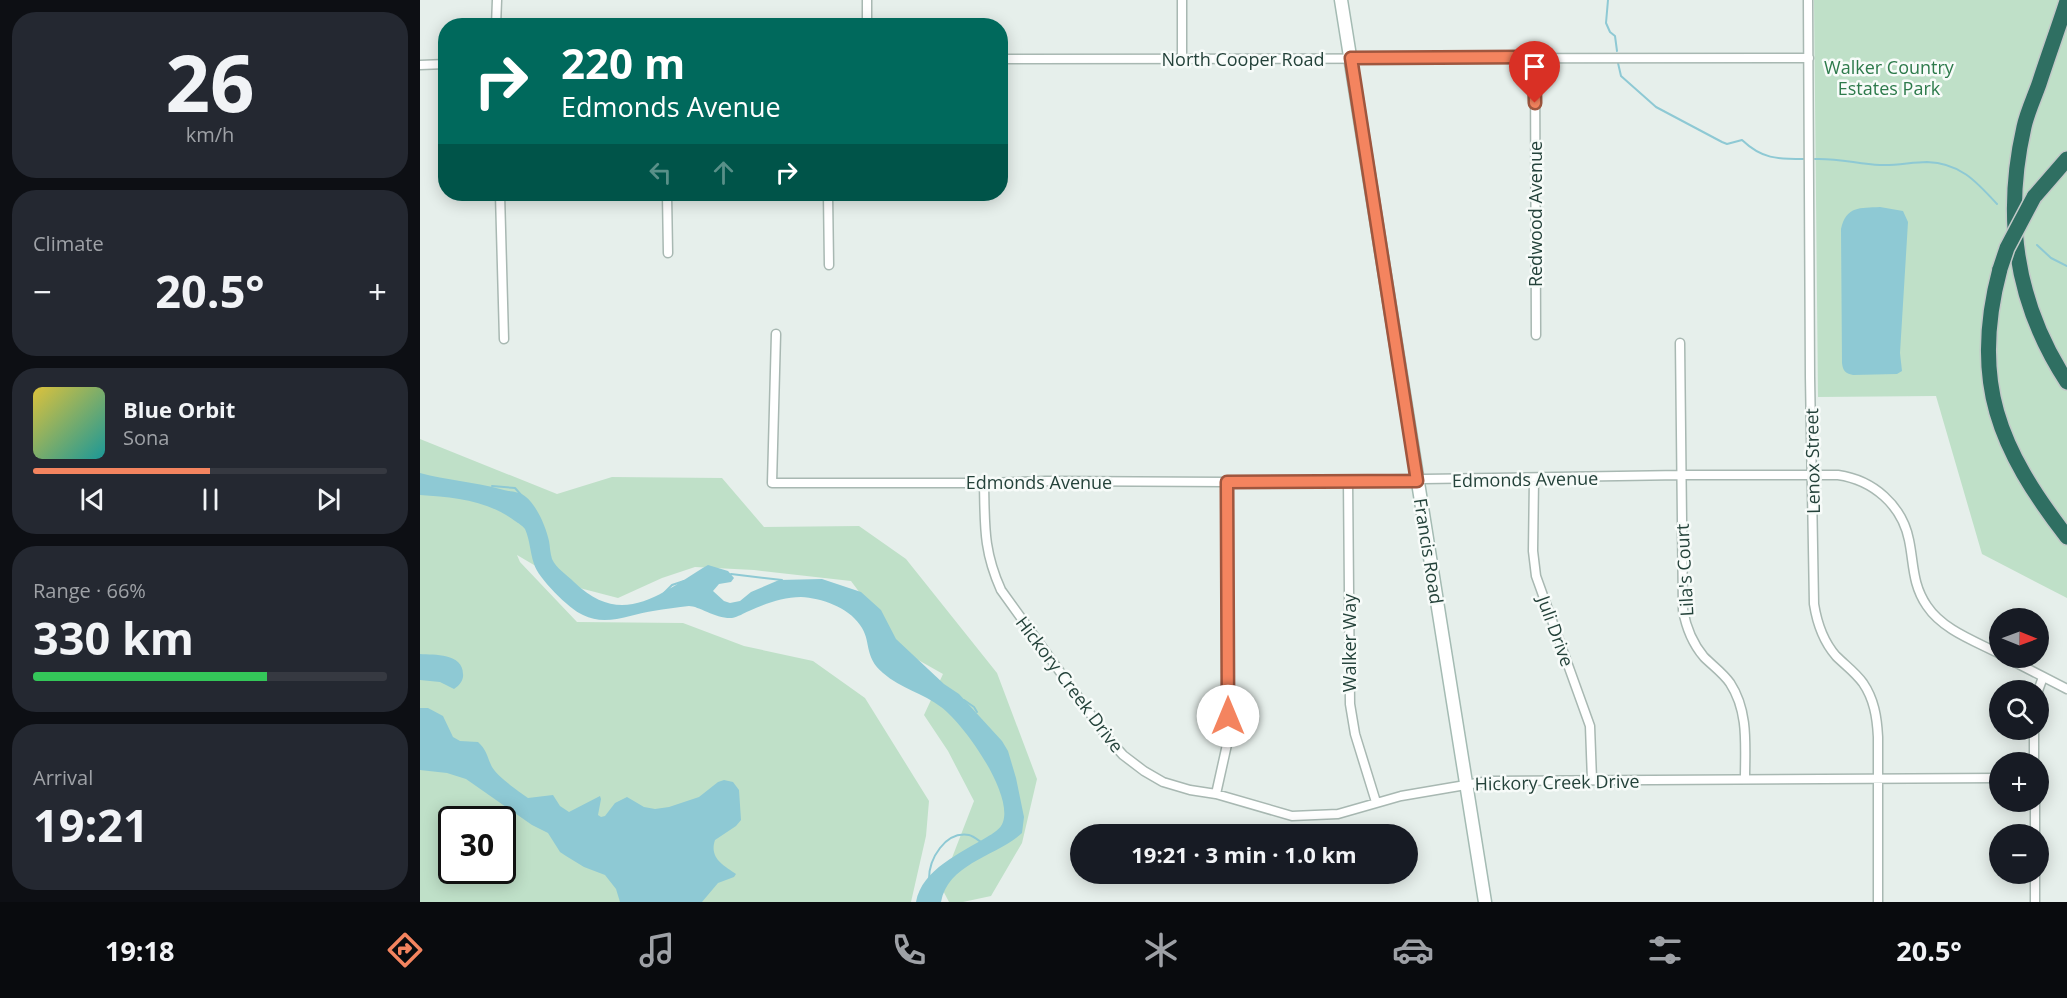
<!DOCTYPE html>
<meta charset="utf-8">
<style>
body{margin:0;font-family:"Open Sans",sans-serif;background:#242831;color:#f1f3f6;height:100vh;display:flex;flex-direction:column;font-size:22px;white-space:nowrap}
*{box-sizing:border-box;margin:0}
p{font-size:20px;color:#9ea1a6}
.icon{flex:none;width:33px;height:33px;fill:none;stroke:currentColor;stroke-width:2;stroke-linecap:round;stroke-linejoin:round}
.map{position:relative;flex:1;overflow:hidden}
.drawer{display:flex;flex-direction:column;gap:12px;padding:12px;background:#0d0f14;width:420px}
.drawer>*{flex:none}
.banner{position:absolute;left:18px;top:18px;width:570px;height:183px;border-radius:24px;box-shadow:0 3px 15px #0003;background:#00695c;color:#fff;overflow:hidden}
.needle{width:39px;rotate:91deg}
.buttons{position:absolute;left:1569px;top:608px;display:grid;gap:12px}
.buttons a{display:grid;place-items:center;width:60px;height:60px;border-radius:50%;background:#171b24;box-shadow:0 3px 15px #0003;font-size:30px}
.speed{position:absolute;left:18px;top:806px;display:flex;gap:12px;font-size:30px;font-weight:700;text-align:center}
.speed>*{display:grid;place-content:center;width:78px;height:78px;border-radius:50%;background:#171b24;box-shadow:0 3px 15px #0003;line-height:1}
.speed .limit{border:3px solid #111;border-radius:9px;background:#fff;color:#111}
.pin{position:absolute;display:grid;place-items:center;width:51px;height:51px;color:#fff;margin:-62px -26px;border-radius:50% 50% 50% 0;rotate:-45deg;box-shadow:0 0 6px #0007}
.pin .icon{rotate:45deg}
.me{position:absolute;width:66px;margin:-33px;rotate:0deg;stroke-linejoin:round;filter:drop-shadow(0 0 4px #0008)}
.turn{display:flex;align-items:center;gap:21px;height:126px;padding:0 24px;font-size:27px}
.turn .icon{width:78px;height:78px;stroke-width:2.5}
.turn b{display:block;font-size:42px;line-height:51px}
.lanes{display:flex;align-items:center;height:57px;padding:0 24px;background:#0003;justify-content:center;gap:30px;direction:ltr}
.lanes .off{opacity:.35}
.big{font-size:45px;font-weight:700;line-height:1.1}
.drawer .widget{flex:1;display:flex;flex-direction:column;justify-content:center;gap:9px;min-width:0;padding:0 21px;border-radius:24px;background:#242831}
.drawer .dial{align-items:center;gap:0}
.dial b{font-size:78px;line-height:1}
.song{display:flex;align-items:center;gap:18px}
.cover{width:72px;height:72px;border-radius:9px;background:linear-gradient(135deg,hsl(50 70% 55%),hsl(180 70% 35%))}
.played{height:6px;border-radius:3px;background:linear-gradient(90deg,#f4845f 50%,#363941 50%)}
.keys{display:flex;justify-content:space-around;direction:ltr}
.heat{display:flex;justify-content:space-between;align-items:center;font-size:33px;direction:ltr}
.charge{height:9px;border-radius:4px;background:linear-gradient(90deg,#34c759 66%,#363941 0)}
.trip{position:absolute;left:650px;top:824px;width:348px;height:60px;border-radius:30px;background:#171b24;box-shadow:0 3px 15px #0003;font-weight:700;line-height:60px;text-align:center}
.menu{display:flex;height:96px;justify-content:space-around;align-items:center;background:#090b0e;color:#9ea1a6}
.menu .icon{width:42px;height:42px}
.menu .on{color:#f4845f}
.menu b{font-size:27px;color:#f1f3f6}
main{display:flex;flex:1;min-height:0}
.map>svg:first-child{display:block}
</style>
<main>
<section class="drawer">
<div class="widget dial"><b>26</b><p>km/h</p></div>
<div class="widget"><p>Climate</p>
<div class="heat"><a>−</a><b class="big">20.5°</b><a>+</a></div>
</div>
<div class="widget">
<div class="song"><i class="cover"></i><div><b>Blue Orbit</b><p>Sona</p></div></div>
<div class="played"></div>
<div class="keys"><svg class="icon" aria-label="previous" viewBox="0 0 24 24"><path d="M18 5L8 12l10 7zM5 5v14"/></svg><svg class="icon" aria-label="pause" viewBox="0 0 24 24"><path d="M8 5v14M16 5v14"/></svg><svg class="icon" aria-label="next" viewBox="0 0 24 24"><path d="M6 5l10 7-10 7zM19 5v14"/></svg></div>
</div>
<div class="widget"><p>Range · 66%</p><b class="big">330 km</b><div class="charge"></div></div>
<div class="widget"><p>Arrival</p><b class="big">19:21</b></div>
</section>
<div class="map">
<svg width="1647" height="902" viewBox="0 0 1647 902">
<rect width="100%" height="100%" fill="#e6efeb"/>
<path fill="#bfe0c8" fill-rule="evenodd" d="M1394 0H1647V598L1562 554 1516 396 1398 397Z
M0 439 137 494 192 477 302 478 344 527 439 526 486 559 577 673 617 779 602 843 571 896 543 902H529L518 881 530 863 554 801 528 751 504 715 523 674 484 652 431 581 334 570 275 567 242 578 198 598 148 585 97 555 100 562 157 622 263 623 324 646 393 661 445 698 509 801 506 836 491 902H0ZM32 819H82V870H32Z"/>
<path fill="#8ec9d4" d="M1460 207 1483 211 1488 222 1480 353 1482 371 1477 374 1433 375C1425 373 1423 371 1422 363L1421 229C1426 206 1440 208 1460 207Z
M0 473C26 480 54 482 80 489 89 492 99 491 106 497 117 506 126 527 129 541 130 546 130 553 132 559 136 568 147 575 154 582 203 630 242 592 288 565L308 571 314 578 311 582 299 584 293 591 304 601 310 603 320 601 331 592 359 580 402 579 441 592 461 610 476 639 524 684 539 694 582 741 588 751 596 778 604 817 602 833C577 856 528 863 521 902H496C502 869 541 853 567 837 572 834 581 829 583 822 593 793 544 724 521 707 503 693 481 689 463 673 443 656 452 641 440 625 428 607 401 598 381 597 362 597 345 604 329 611 324 613 318 617 312 618 296 619 279 606 269 606 258 607 245 609 233 611 211 614 186 627 163 615 149 609 118 578 114 564 110 552 110 540 105 529 103 526 98 523 95 521 67 500 33 497 0 495Z
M0 654C14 655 43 653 43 674 44 680 39 686 34 689L20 682 0 680Z
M0 708H8L23 716 33 737 40 741 58 742C67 750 67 757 72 767 78 777 98 791 108 798L133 795 140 806 149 812 180 796 181 799 178 815 181 817 185 816 195 803 207 797 224 807 235 809 249 807 279 797 298 782 304 780 313 782 319 790 321 820 316 826 295 840C289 858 303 865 316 874L314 877 298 883 282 902H200L196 889 185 875 164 867 146 856 140 852 128 833 112 825 46 779 27 773 0 770Z"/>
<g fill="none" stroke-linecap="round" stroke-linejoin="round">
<path stroke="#8ec9d4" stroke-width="2" d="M1188 0 1186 23 1190 32 1195 36 1197 51
M1198 63 1201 76 1236 107 1302 142 1307 144 1322 140C1342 159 1357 159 1383 159
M1395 159C1418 158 1438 164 1460 165 1476 166 1492 162 1507 162 1540 163 1556 181 1577 204
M1617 245 1631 258 1647 266
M72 486 95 488 102 496
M311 574 362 580
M244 593 252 585 264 581
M544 700 554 707 557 712
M509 879C509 859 525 831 549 835 553 836 558 840 561 842"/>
<g stroke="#a8b8b2" stroke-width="11">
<path id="street" d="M447 0V26
M762 0V59
M1388 0 1390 377 1394 604C1397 623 1403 641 1416 656 1425 665 1435 672 1443 683 1454 699 1457 717 1458 737V902
M76 26 77 0
M1115 57 1116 335
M580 59 1389 58
M0 65 26 64
M80 194 84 339
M247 194 248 253
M408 194 409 265
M356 334 352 483H564L626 481 807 482 1261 475H1418C1453 480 1482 505 1489 540 1494 564 1492 584 1507 606 1523 630 1555 641 1580 654
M1260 343 1263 610C1266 627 1273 644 1284 657 1293 666 1303 673 1310 683 1329 712 1325 746 1325 779
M1114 479 1113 551 1116 576 1170 726 1172 780
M928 480 930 704 935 734 956 802
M564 483C565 525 563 550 581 590L687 737 703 755 724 771 743 782 770 790 796 794 872 816 918 814 981 796 1069 781 1580 778
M1585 657 1647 689
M1618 691 1623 677
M1614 729V762
M796 794 808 740 807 482
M1615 801V834
M1615 873V902"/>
</g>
<g stroke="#a4bbb3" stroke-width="15">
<path id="secondary" d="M921 0 1065 902"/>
</g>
<g stroke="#c2cac8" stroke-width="18">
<path id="highway" d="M1647 1C1638 29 1628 56 1619 84 1614 98 1607 113 1604 127 1583 219 1596 304 1647 382
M1614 197 1647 159
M1580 269C1550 381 1579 449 1647 537"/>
</g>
<use href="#street" stroke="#fff" stroke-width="8"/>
<use href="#secondary" stroke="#fff" stroke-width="12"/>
<use href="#highway" stroke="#2f6f62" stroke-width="15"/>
<g stroke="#c2cac8" stroke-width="18" stroke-linecap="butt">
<path id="highway-bridge" d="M1580 269 1587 248 1614 197"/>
</g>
<use href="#highway-bridge" stroke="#2f6f62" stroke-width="15"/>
</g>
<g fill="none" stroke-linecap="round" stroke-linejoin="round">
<g stroke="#9f563e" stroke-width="15">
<path id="route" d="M808 716 807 482 997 481 931 58 1114 57 1115 103"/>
</g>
<use href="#route" stroke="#f4845f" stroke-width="10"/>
</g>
<g text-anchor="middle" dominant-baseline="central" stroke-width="5" stroke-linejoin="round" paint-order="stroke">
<g font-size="18" fill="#24423a" stroke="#f7fbf9">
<text x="823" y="59">North Cooper Road</text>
<text transform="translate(1115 214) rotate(-90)">Redwood Avenue</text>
<text transform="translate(1392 461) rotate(-91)">Lenox Street</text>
<text transform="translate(1105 479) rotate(-1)">Edmonds Avenue</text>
<text x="619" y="482">Edmonds Avenue</text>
<text transform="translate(1009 551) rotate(81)">Francis Road</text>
<text transform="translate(1264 570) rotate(-93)">Lila's Court</text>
<text transform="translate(1136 631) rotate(70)">Juli Drive</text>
<text transform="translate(929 643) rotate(-90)">Walker Way</text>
<text transform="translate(650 684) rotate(53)">Hickory Creek Drive</text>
<text transform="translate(1137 782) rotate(-1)">Hickory Creek Drive</text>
</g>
<g font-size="18" fill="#2d7a4b" stroke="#f7fbf9">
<text x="1469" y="67">Walker Country<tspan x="1469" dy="21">Estates Park</tspan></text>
</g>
</g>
</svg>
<div class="buttons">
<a><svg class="needle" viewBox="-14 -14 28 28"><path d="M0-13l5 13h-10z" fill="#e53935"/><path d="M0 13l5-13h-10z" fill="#9ea1a6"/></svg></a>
<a><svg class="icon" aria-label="search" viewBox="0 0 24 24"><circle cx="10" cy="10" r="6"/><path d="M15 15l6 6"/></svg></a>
<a>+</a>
<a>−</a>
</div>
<div class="speed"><div class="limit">30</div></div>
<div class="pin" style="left:1115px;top:103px;background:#d93025"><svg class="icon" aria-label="arrive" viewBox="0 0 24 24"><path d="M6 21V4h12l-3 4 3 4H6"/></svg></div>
<svg class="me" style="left:808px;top:716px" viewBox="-20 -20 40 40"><circle r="19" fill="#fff"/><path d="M0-13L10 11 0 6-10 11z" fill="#f4845f"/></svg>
<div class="trip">19:21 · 3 min · 1.0 km</div>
<div class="banner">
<div class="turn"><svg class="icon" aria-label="right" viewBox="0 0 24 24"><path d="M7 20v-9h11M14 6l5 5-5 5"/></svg><div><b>220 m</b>Edmonds Avenue</div></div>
<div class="lanes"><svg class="icon off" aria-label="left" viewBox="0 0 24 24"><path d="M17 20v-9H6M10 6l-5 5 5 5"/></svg><svg class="icon off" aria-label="ahead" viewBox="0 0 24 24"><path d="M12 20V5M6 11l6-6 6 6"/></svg><svg class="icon" aria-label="right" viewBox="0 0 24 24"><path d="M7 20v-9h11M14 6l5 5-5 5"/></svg></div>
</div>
</div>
</main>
<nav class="menu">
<b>19:18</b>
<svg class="icon on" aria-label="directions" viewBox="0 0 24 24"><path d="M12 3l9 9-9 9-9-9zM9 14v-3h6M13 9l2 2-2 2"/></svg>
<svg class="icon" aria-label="music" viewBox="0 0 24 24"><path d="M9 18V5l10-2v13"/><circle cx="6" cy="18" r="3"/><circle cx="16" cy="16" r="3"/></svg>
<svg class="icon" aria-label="phone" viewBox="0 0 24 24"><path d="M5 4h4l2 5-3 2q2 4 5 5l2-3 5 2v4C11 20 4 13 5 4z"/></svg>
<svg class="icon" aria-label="climate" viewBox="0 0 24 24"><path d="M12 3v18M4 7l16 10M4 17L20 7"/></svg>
<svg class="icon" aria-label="car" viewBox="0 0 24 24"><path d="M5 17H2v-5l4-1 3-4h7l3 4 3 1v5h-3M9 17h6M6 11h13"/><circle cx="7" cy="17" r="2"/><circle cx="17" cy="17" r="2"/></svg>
<svg class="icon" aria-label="filters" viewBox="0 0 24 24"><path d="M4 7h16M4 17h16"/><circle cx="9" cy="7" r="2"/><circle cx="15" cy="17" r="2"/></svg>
<b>20.5°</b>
</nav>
